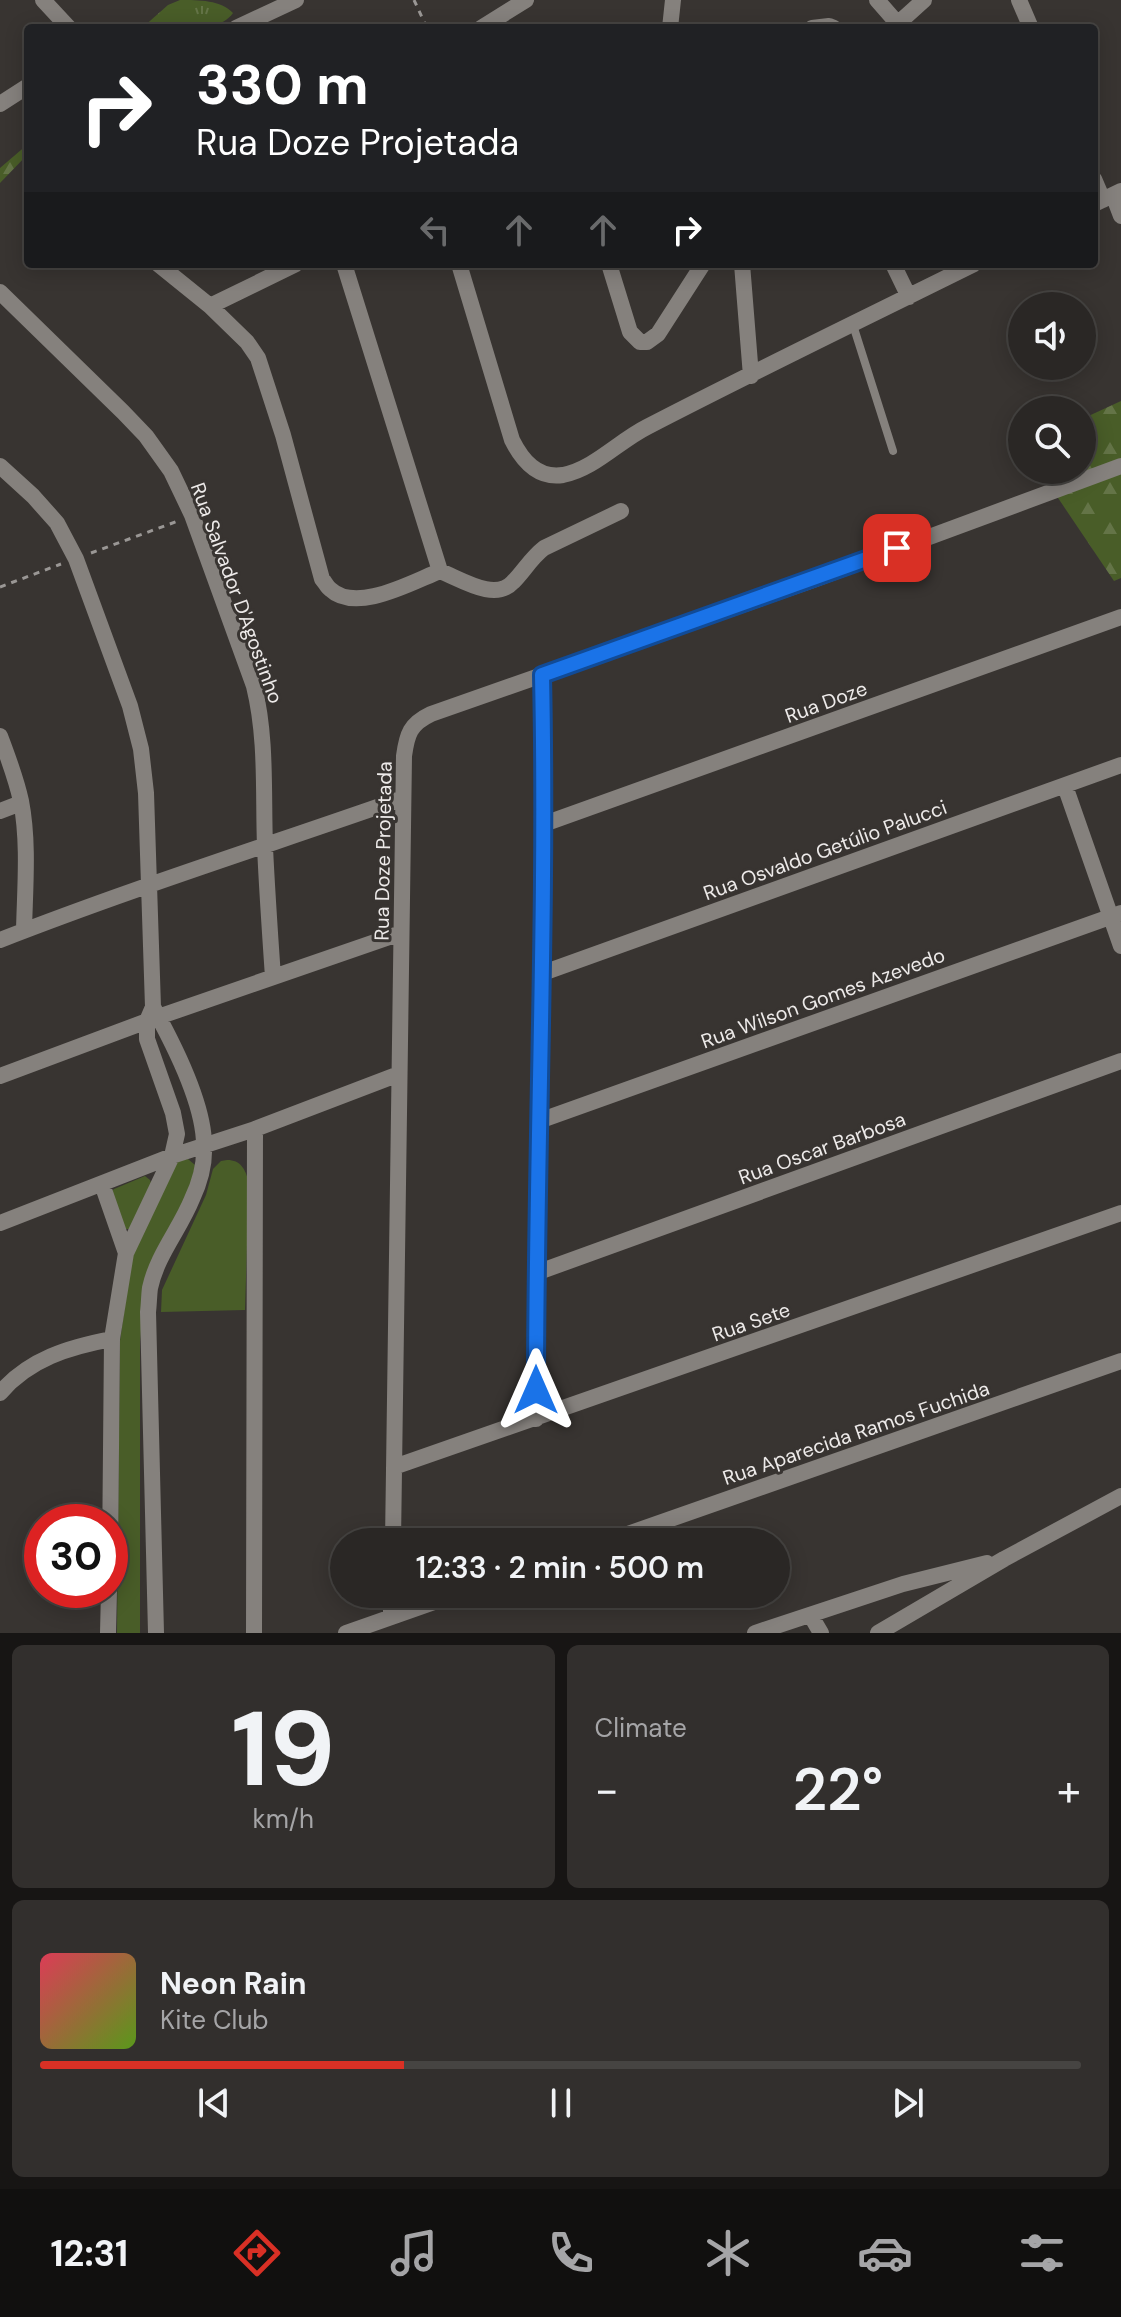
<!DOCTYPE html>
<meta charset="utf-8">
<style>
body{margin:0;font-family:"DM Sans",sans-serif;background:#322f2d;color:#f1f3f6;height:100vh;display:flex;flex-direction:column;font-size:30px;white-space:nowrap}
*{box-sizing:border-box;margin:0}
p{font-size:26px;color:#a5a5a7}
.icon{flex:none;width:44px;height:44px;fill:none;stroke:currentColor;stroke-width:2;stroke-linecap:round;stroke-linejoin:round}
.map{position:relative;height:1633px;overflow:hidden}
.sheet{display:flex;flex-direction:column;gap:12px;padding:12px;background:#171514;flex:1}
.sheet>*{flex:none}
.guide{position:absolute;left:24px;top:24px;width:1074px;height:244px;border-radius:8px;box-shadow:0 4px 20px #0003,0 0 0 2px #464442;background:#202124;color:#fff;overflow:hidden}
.buttons{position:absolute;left:1008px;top:292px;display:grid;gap:16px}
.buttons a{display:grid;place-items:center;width:88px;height:88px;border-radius:50%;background:#2a2725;box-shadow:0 4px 20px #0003,0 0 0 2px #464442;font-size:40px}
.speed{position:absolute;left:24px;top:1504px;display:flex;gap:16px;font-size:40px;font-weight:700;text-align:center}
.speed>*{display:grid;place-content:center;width:104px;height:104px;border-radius:50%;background:#2a2725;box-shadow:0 4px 20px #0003,0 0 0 2px #464442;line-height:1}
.speed .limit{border:12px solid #d22;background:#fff;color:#111}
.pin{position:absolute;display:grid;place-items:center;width:68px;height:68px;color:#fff;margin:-34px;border-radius:16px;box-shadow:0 4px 12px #0006}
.me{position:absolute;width:88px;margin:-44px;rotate:0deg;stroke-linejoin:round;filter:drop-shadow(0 0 6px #0008)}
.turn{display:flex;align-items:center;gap:28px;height:168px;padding:0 40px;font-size:36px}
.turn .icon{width:104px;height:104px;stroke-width:2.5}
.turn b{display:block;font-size:56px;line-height:68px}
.lanes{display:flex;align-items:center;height:76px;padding:0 40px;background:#0003;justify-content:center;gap:40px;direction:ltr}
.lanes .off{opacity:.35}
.big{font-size:60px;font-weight:600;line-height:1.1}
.sheet .tile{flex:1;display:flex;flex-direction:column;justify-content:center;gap:12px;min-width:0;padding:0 28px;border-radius:12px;background:#322f2d}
.sheet .dial{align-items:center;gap:0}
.dial b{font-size:104px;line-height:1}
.song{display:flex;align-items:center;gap:24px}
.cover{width:96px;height:96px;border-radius:12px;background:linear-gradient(135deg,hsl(350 70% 55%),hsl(90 70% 35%))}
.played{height:8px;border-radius:4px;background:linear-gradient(90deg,#d93025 35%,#464442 35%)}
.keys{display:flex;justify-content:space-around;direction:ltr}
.heat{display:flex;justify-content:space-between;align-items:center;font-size:44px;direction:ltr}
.sheet .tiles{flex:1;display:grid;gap:12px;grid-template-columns:1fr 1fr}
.tile:last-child{grid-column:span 2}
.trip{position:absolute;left:330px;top:1528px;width:460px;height:80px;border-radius:40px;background:#2a2725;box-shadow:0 4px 20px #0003,0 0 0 2px #464442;font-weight:600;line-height:80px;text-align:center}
.tab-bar{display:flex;height:128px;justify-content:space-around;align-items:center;background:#11100f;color:#a5a5a7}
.tab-bar .icon{width:56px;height:56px}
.tab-bar .on{color:#d93025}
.tab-bar b{font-size:36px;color:#f1f3f6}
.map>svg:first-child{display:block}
</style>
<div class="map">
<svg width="1121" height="1633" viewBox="0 0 1121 1633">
<defs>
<pattern id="forest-firs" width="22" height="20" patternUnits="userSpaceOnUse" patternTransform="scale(2)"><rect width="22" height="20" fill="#495d28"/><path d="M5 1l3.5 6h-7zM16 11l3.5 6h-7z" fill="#647447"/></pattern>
<pattern id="park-tufts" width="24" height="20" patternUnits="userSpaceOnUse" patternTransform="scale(2)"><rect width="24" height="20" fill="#495d28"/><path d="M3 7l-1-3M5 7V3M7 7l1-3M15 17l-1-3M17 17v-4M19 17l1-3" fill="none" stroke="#647447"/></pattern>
</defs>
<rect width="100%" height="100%" fill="#383431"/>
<path fill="#495d28" d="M188 1159 195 1165 191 1188 145 1289 140 1342V1633H117L120 1341 132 1256 178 1161Z
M227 1160C241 1160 245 1169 249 1182L245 1310 161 1312 162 1290 206 1195 213 1169 221 1161Z
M145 1176 150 1180 152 1186 130 1229H124L111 1192 114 1189Z"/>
<path fill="url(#forest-firs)" d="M28 144V154L0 183V168Z
M1121 401V578L1114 581 1054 492 1042 470H1082V419Z"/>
<path fill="url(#park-tufts)" d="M180 0C199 0 221 0 233 13 217 36 168 28 142 28L168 5Z"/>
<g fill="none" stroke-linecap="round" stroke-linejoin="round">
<path stroke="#9a9795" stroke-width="3" stroke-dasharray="6 6" stroke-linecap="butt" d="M414 0 427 28
M91 553 178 521
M0 587 61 564"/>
<path stroke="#85817d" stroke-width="8" d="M853 325 893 451"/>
<path stroke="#85817d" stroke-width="16" d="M43 0 69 28
M877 0 898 24
M1019 0 1031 28
M236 28 296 0
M481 28 526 0
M670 28 673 0
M812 28 829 26 834 28
M893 28 924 0
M0 104 28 86
M1094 179 1103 200
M1113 195 1121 216
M1094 204 1121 191
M158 264 210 306 247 342 258 358 283 435 322 579C325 582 327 587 330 589 356 614 412 582 440 571 461 579 495 602 513 582 524 571 531 558 544 548L621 511
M344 264 440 571
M459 264 512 440C522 460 537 479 563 475 594 469 619 441 647 427 755 371 865 318 974 264
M609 264 630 332 640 342H647L658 334 703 264
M742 264 751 376
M893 264 909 297
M0 292 123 412 146 436 171 471 192 515 254 686C267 739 263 793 265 847 267 890 270 934 273 977
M210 306 296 264
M0 466 33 496 57 523 76 559 130 706 141 749 146 793 153 1007 147 1021V1039L173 1113 177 1134 172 1156 126 1253 112 1339 110 1559
M0 736C8 757 16 778 21 801 29 842 25 888 24 930
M1065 786 1121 946
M0 811 21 803
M544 824 1121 617
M0 940C133 888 269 845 403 798
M543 973 1121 765
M153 1007C173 1043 204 1104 204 1145 205 1163 200 1182 192 1199 180 1229 157 1255 150 1288 149 1295 149 1304 148 1312L156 1633
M0 1076 158 1017 401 933
M539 1121 1121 913
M102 1184 126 1253
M0 1223 172 1156 255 1129 399 1074
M536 1273 1121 1061
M0 1393C29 1359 69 1347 112 1339
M536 1419C537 1171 546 923 542 675
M394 1467 1121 1213
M393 1542 404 756C407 734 410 724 431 714L813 580 1121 466
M605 1542 1121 1361
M811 1616 821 1633
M391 1617V1594
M108 1633 109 1590
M254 1633 255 1129
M346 1633 457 1594
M755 1633 903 1584 987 1563
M878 1633 1004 1559 1121 1496"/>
</g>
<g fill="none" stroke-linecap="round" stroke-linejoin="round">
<g stroke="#114b97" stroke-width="20">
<path id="route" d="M536 1390C536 1151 547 913 542 675L897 548"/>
</g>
<use href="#route" stroke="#1a73e8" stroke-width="14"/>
</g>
<g text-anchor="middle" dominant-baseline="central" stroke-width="6" stroke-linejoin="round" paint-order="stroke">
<g font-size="20" fill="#edeae9" stroke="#383431">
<text transform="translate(237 593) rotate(70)">Rua Salvador D'Agostinho</text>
<text transform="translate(826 702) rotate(-20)">Rua Doze</text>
<text transform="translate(825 850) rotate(-20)">Rua Osvaldo Getúlio Palucci</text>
<text transform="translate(383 851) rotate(-89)">Rua Doze Projetada</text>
<text transform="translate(823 998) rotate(-20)">Rua Wilson Gomes Azevedo</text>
<text transform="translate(822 1148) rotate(-20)">Rua Oscar Barbosa</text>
<text transform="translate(751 1322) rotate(-19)">Rua Sete</text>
<text transform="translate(856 1433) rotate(-19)">Rua Aparecida Ramos Fuchida</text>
</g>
</g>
</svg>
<div class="buttons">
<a><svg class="icon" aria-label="sound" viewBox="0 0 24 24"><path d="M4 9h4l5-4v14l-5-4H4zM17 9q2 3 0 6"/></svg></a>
<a><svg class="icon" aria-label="search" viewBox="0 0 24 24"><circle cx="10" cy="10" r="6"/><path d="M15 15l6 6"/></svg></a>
</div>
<div class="speed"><div class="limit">30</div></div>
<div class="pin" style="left:897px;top:548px;background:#d93025"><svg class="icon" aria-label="arrive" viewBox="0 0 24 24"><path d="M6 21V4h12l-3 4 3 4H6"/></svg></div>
<svg class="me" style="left:536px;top:1390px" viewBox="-20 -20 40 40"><path d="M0-17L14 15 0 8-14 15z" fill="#1a73e8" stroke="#fff" stroke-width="4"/></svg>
<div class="trip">12:33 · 2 min · 500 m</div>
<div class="guide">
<div class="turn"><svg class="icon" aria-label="right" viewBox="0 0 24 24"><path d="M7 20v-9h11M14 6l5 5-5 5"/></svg><div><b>330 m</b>Rua Doze Projetada</div></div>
<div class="lanes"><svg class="icon off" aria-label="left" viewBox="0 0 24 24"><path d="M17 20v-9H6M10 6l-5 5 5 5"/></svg><svg class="icon off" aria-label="ahead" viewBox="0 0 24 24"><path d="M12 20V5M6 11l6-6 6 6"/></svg><svg class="icon off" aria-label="ahead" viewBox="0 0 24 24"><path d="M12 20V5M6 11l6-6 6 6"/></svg><svg class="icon" aria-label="right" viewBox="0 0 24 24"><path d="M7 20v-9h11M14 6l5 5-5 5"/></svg></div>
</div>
</div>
<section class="sheet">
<div class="tiles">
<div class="tile dial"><b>19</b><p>km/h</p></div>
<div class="tile"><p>Climate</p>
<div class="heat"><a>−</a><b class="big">22°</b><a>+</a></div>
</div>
<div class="tile">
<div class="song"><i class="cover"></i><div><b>Neon Rain</b><p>Kite Club</p></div></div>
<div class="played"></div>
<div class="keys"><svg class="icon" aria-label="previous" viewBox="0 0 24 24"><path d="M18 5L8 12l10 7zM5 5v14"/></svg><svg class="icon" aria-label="pause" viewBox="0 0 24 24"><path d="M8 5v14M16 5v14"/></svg><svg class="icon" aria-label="next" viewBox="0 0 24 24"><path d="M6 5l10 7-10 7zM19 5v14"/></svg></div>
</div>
</div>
</section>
<nav class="tab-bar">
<b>12:31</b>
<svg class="icon on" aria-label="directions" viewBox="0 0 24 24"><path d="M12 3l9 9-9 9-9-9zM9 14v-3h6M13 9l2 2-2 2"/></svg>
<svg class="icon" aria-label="music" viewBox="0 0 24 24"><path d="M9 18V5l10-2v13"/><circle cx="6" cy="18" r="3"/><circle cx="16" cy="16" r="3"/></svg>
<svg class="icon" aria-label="phone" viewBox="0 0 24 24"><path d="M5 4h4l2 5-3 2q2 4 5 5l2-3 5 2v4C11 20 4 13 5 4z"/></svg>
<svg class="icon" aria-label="climate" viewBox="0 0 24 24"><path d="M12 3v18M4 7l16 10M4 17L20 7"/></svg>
<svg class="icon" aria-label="car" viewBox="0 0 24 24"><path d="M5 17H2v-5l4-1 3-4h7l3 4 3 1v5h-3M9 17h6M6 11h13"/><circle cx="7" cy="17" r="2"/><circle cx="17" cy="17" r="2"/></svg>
<svg class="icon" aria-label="filters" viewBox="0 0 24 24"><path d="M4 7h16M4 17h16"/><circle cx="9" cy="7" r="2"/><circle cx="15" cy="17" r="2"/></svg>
</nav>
